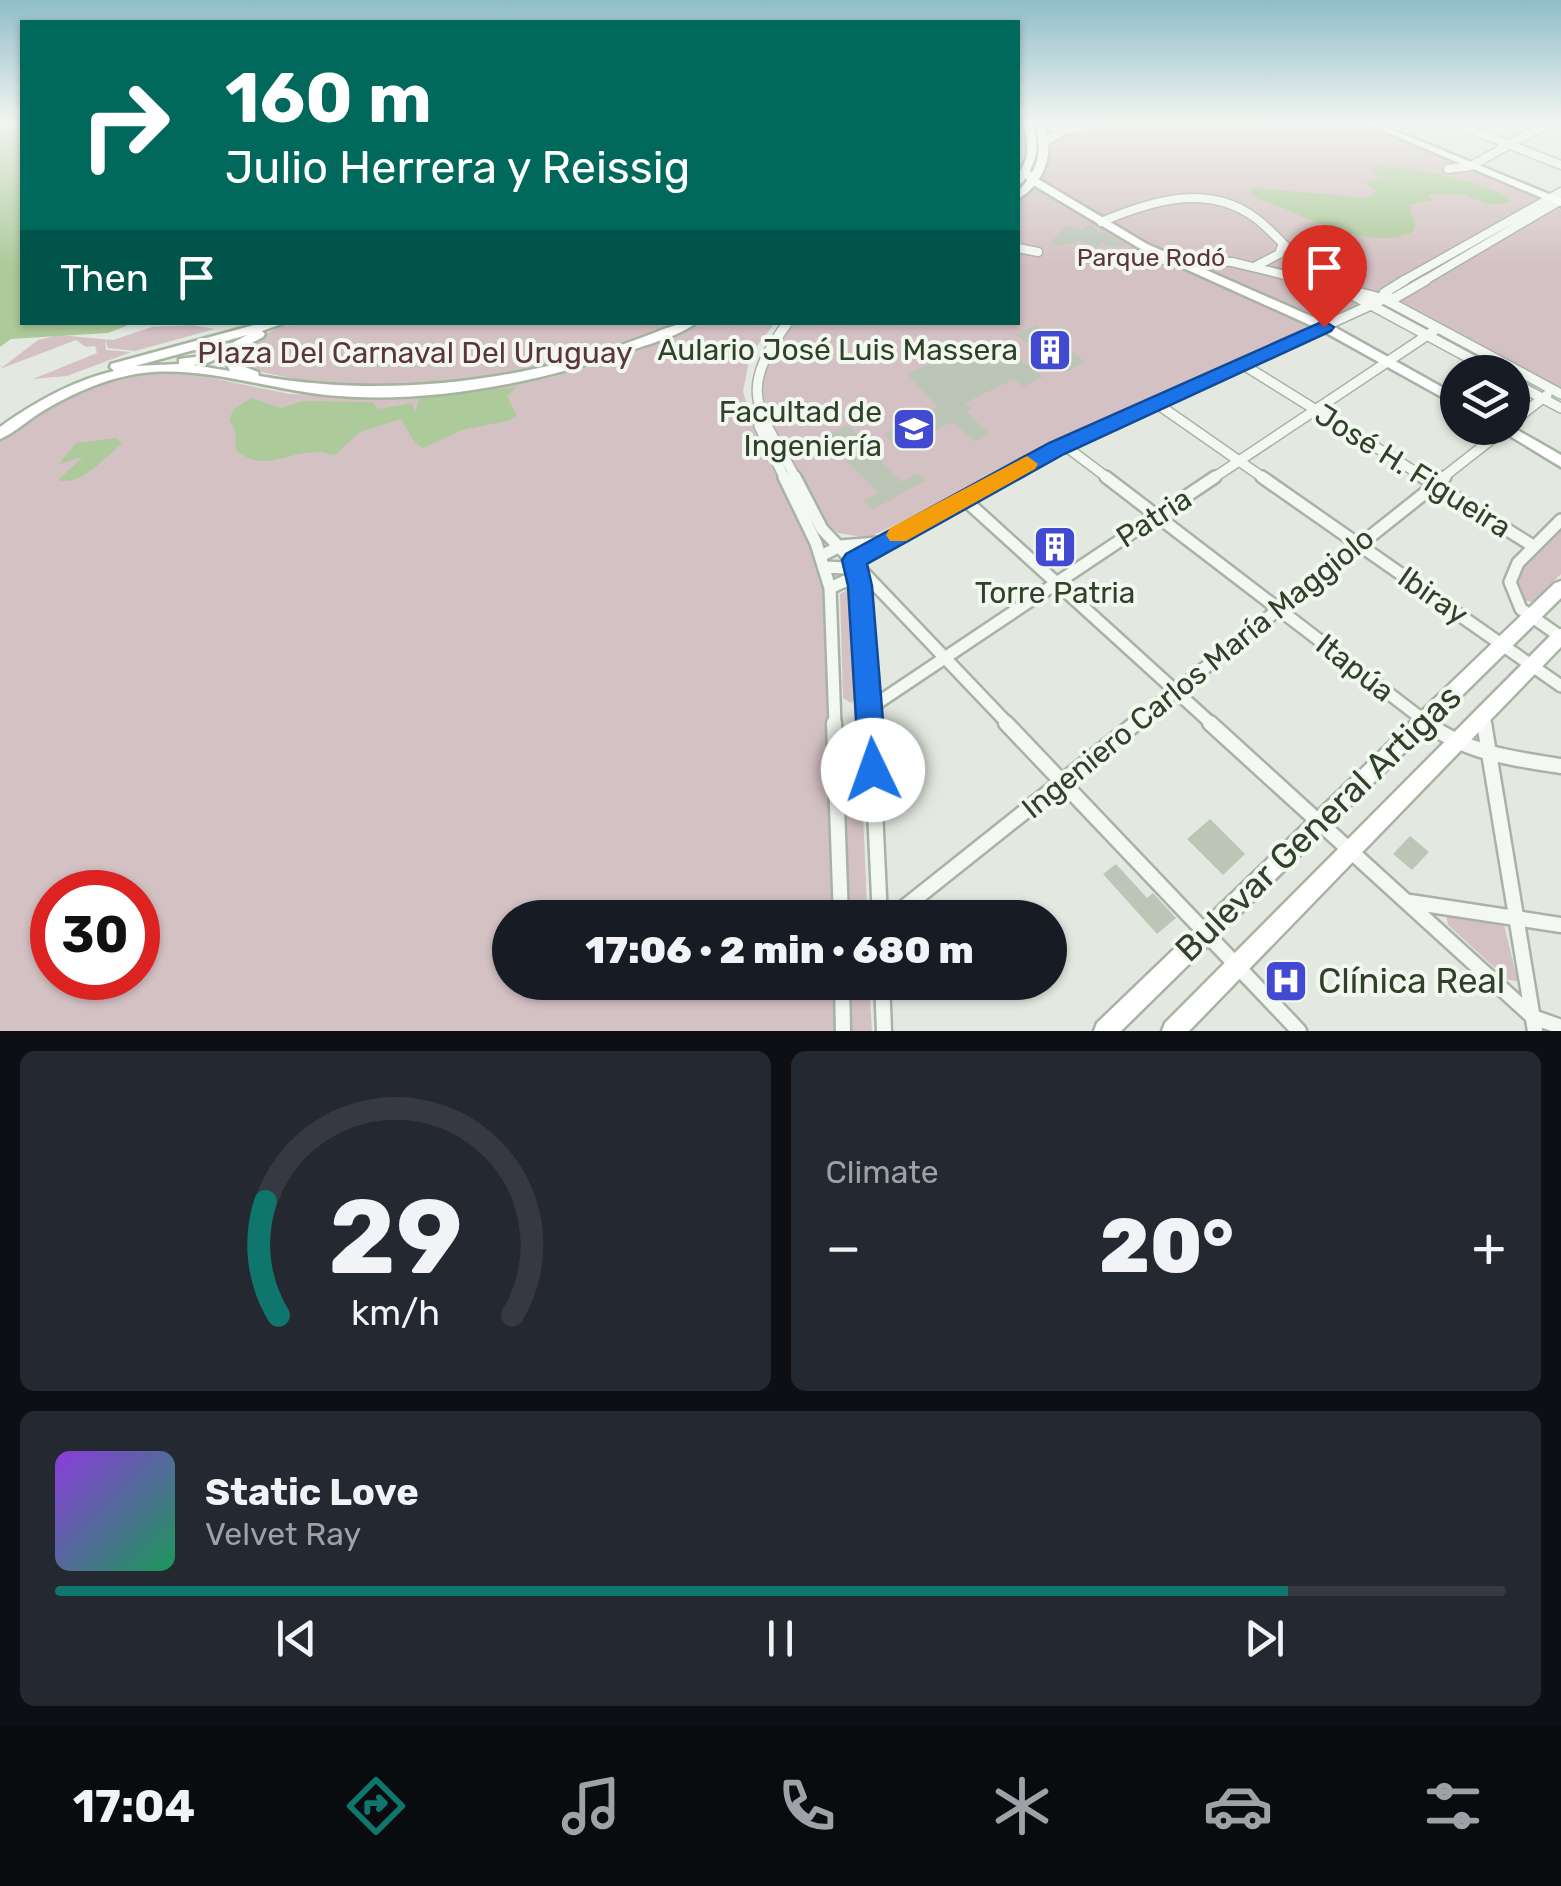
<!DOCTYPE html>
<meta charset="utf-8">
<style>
body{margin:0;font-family:Rubik,sans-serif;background:#242831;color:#f1f3f6;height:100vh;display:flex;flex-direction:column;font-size:38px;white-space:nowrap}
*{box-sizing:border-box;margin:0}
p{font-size:32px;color:#9ea1a6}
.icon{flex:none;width:55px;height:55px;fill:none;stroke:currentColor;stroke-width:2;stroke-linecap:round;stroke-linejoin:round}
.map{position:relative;height:1031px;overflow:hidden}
.sheet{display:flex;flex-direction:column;gap:20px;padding:20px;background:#0d0f14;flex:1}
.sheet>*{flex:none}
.top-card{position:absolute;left:20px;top:20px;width:1000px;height:305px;border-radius:0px;box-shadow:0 2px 8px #0004;background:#00695c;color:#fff;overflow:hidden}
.controls{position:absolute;left:1440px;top:355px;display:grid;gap:20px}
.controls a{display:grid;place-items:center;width:90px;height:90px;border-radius:50%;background:#171b24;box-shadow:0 2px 8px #0004;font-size:50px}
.speed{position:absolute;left:30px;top:870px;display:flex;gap:20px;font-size:50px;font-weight:700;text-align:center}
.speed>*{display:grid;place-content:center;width:130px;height:130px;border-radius:50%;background:#171b24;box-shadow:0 2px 8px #0004;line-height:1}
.speed .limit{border:15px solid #d22;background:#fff;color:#111}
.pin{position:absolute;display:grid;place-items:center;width:85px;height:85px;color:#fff;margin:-102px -42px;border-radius:50% 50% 50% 0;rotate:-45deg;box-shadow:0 0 10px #0007}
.pin .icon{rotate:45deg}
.me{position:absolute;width:110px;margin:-55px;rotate:357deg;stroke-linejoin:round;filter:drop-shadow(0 0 8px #0008)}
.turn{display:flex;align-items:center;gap:35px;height:210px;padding:0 40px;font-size:45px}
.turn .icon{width:130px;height:130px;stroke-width:2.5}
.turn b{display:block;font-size:70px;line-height:85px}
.then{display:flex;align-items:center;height:95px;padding:0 40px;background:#0003;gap:20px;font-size:38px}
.big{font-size:75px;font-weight:800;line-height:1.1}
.sheet .card{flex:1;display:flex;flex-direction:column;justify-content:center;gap:15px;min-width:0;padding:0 35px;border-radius:15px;background:#242831}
.sheet .dial{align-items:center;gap:0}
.dial svg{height:260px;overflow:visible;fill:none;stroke:#363941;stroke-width:7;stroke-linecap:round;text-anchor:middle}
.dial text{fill:#f1f3f6;stroke:none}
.song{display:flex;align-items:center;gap:30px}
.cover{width:120px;height:120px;border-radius:15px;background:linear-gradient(135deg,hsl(270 70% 55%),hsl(150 70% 35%))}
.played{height:10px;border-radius:5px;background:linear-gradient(90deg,#0f766e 85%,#363941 85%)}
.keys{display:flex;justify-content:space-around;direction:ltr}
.heat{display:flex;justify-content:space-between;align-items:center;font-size:55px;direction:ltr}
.sheet .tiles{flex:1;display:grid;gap:20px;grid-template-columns:1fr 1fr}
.card:last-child{grid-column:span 2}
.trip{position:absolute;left:492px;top:900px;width:575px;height:100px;border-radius:50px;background:#171b24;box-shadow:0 2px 8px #0004;font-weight:800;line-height:100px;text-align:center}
.tab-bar{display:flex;height:160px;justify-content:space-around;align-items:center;background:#090b0e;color:#9ea1a6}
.tab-bar .icon{width:70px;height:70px}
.tab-bar .on{color:#0f766e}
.tab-bar b{font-size:45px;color:#f1f3f6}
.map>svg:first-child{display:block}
</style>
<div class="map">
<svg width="1561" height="1031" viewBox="0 0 1561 1031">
<rect width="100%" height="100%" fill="#e3e9e0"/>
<path fill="#d4c1c4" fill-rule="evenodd" d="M1104 123H1366L1561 205V390L1380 293 1359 308 1060 443 868 538 838 533 818 517 763 407 758 376 792 323 1018 322V203L1042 179 1053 141 1074 129Z
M328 322 683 323C568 371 409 404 285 377 268 373 248 371 235 360V352L280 326Z
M706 323H775L750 355 743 392 756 431 807 535 825 591 833 917 510 918V982L835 983 836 1031H0V439L75 392 142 372 177 371 290 394 386 396 579 366ZM52 892H138V978H52Z
M192 325 215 329 135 351 108 348 105 339 106 350 131 352 67 376 33 379 97 353 95 346 86 347 76 340 0 369 38 340 59 335 113 340 152 327Z
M1561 526V574L1532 602 1521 600 1514 583 1523 564Z
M847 590 854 595 858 695 851 703 843 698 840 594Z
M851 736 860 743 867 907 860 917H853L848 908 844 744Z
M1446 914 1504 925 1518 981 1508 980 1448 925Z
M851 983H869L872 1031H852Z"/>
<path fill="#adca9a" d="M0 123H22V322L127 323 126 326 108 333 11 339 0 347Z
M1371 165C1396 165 1499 182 1511 202L1490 205 1461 194 1428 195 1432 200 1409 205 1415 224 1413 232C1364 253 1304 214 1258 199L1250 192 1255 188 1368 198 1376 191 1365 182 1384 178 1371 172 1375 168Z
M517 387 507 396 517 416 511 420 462 430 423 448 415 443 401 419 360 432 335 455C329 454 324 452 318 452 287 451 264 474 236 450L235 431 229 419 234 409 251 398 281 408 303 401 372 402 379 409 412 403 415 412 419 399Z
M116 438 122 443C106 457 80 487 58 480L83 457 59 464 76 443Z"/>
<path fill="#bbc6b7" d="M1066 225 1081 231 1084 226H1093L1100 234 1104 232 1125 245 1112 247 1102 243 1094 248 1081 241 1059 246 1051 242Z
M1036 325 1072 352 1086 362 1066 372 1016 335Z
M972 345 990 359 1008 350 1043 377 1023 387 1014 379 965 403 972 409 966 412 990 434 975 442 952 422 899 448 884 434 938 407 907 374Z
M848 425 901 482 918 473 926 480 872 510 863 501 878 493 823 437Z
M1054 532 1076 550 1056 563 1034 544Z
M1210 819 1245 854 1223 875 1187 839Z
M1410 836 1429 852 1412 870 1393 854Z
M1116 864 1147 898 1153 893 1176 918 1157 934 1103 874Z
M1283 966 1302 987 1291 998 1272 978Z"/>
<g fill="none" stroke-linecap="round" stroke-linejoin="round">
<g stroke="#a9b3a5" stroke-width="11">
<path id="street-far3" d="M1455 123 1561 165
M1396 126 1405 123
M1046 141 1064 130 1095 123
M1448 169 1471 166 1548 123
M1101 222C1155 199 1215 181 1264 225 1286 245 1303 267 1329 282
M1018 248 1038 252
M1084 258 1174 260
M1185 259 1232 262 1314 282
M1254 267 1279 254 1282 246
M1401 282 1561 192
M1422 282 1561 200"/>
</g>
<g stroke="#a9b3a5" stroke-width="12">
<path id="street-far2" d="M1304 280 1326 285
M1325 280 1495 372
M1357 292 1384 299 1561 394
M1384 299V293L1405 280
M788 322C735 395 759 407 796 479
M1242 364 1427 479
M1512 382 1561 408
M1156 403 1265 479
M1512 422 1547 395
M759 426 785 479
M1064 445 1109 479
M999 479 1057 448 1384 299 1395 298 1426 280
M1212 479 1438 328
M1441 479 1506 428"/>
</g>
<g stroke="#a9b3a5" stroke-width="16">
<path id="street-far1" d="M784 477 816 543 830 588 835 725
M795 477 822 529 1009 725
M1106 477 1430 725
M1262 477 1561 686
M1423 477 1533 546
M963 498 1213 725
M1561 520 1518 563 1510 582 1521 609 1561 637
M821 556 840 546 878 543
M854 561 860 586 871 725
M826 567 845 568 884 542 1004 477
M830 588 845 581 860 586
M870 708 1215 477
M1483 718 1484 725
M1133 725 1445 477"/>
</g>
<g stroke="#a9b3a5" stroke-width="19">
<path id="street" d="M834 723 841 918
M871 723 880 918
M1006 723 1299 1031
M1210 723 1533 1017 1561 1027
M1427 723C1466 753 1514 759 1561 766
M1484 723 1535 1031
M1410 902 1561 925
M891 918 1136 723
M842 982 843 1031
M882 982 884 1031"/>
</g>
<g stroke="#a9b3a5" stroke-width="5">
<path id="secondary" d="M1365 123H1376L1561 199V206Z
M1021 170H1029L1038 179 1147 244 1329 324 1458 396V406L1321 330 1139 248 1030 183 1020 172Z
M1512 427 1561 455V467L1497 428Z
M1561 581V598L1121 1031H1094L1097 1023 1555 583Z
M1561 629V647L1189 1031H1162L1165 1023 1555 631Z"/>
</g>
<g stroke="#a6b59f" stroke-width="5">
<path id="primary" d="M1023 123H1032C1041 147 1036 163 1022 183L1018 184C1017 173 1022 169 1026 159 1029 146 1027 135 1023 123Z
M1034 123H1044C1055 152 1045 183 1018 199V191C1038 171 1044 150 1034 123Z
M265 322H287L262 331 265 334 263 337 240 349 235 356 240 365 258 372 259 376C362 394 464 387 565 362 593 355 620 346 646 336 665 329 678 322 698 322 680 335 656 342 635 349 538 383 429 405 326 395 269 389 210 368 152 372 112 375 72 393 38 414 26 422 14 433 0 439V427C35 402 72 381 114 371L110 367 111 364ZM247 335 232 343 223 356 230 371 193 365C205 364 214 363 222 352L215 344ZM194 350 208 352 203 356 179 359V364L135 366Z"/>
</g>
<use href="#street-far3" stroke="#f4f8f3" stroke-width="8"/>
<use href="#street-far2" stroke="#f4f8f3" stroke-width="9"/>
<use href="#street-far1" stroke="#f4f8f3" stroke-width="11"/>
<use href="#street" stroke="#f4f8f3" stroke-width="14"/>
<use href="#secondary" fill="#fff" fill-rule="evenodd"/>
<use href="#primary" fill="#fff" fill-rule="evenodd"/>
</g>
<linearGradient id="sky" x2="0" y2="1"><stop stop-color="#90bdc9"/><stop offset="0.46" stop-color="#f2f5f1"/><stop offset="1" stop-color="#f2f5f1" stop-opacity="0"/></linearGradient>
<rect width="1561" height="267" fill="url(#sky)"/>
<path fill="#1a73e8" stroke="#114b97" stroke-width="2.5" d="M1324 321 1334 327 1331 331 1064 454 867 564 872 586 887 770 883 779 873 783 863 779 859 770 848 586 842 560 846 554 1049 443Z"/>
<path fill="#f59e0b" d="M1027 456 1038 464 1035 469 906 541H890L886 535 890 528Z"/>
<defs>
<g id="building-square" transform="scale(2.25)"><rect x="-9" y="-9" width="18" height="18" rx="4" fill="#424ad2" stroke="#f2f7f0"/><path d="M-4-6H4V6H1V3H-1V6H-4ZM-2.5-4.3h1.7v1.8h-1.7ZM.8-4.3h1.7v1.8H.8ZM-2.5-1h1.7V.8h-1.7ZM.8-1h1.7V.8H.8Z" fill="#fff"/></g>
<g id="university-square" transform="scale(2.25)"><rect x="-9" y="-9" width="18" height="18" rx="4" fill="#424ad2" stroke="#f2f7f0"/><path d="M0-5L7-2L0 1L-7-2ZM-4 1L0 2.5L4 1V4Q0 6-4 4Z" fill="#fff"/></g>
<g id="hospital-square" transform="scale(2.25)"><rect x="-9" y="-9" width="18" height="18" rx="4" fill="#424ad2" stroke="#f2f7f0"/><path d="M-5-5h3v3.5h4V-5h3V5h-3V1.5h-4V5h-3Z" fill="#fff"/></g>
</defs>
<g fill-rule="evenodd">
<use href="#building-square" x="1050" y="350"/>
<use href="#university-square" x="914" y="429"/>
<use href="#building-square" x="1055" y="547"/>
<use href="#hospital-square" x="1286" y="981"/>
</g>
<g text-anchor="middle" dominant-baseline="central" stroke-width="8" stroke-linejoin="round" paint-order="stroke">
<g font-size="25" fill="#5d3539" stroke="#f2f7f0">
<text x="1151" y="257">Parque Rodó</text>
</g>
<g font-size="30" fill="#2f4128" stroke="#f2f7f0" text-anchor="end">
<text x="1018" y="350">Aulario José Luis Massera</text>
<text x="882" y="412">Facultad de<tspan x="882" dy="34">Ingeniería</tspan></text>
<text x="1055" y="593" text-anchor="middle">Torre Patria</text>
</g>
<g font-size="30" fill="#5d3539" stroke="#f2f7f0">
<text x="415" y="353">Plaza Del Carnaval Del Uruguay</text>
</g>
<g font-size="30" fill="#2f4128" stroke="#f2f7f0">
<text transform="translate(1413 471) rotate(32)">José H. Figueira</text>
<text transform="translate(1154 518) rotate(-33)">Patria</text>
<text transform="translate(1433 596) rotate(35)">Ibiray</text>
<text transform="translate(1355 668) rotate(38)">Itapúa</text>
<text transform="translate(1198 673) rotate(-39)">Ingeniero Carlos María Maggiolo</text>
</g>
<g font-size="35" fill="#2f4128" stroke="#f2f7f0">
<text transform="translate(1318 823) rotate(-44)">Bulevar General Artigas</text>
</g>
<g font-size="35" fill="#2f4128" stroke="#f2f7f0" text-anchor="start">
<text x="1318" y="981">Clínica Real</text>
</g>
</g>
</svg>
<div class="controls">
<a><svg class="icon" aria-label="layers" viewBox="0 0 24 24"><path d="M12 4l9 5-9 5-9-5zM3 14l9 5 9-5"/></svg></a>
</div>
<div class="speed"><div class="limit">30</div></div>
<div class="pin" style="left:1324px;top:327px;background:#d93025"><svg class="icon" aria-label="arrive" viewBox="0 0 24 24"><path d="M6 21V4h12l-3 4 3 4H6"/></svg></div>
<svg class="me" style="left:873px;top:770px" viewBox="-20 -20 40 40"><circle r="19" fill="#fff"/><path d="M0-13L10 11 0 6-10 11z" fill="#1a73e8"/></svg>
<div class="trip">17:06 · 2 min · 680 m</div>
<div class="top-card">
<div class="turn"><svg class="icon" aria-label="right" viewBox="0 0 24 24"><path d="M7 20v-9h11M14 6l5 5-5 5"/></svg><div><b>160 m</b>Julio Herrera y Reissig</div></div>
<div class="then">Then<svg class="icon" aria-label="arrive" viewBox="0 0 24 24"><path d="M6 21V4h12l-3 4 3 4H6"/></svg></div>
</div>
</div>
<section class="sheet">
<div class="tiles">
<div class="card dial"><svg viewBox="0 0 100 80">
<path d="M14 69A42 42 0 1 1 86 69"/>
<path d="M14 69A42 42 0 0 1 10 34" stroke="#0f766e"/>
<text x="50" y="56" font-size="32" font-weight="700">29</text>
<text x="50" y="72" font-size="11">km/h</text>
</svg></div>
<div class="card"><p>Climate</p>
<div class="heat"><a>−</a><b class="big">20°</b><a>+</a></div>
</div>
<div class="card">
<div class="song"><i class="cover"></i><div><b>Static Love</b><p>Velvet Ray</p></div></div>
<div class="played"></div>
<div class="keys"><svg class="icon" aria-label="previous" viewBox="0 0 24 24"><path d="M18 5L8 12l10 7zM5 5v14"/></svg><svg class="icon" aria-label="pause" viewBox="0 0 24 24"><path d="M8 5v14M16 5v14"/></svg><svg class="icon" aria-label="next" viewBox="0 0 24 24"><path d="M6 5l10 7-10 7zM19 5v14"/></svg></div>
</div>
</div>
</section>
<nav class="tab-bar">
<b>17:04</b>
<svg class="icon on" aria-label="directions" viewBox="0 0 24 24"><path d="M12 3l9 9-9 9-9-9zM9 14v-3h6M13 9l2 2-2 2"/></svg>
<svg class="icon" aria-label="music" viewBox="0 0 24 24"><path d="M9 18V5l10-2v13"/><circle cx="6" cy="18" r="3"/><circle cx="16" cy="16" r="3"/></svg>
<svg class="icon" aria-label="phone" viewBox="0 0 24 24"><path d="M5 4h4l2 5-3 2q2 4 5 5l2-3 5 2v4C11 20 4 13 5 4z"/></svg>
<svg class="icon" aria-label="climate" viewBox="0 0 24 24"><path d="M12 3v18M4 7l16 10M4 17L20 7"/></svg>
<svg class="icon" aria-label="car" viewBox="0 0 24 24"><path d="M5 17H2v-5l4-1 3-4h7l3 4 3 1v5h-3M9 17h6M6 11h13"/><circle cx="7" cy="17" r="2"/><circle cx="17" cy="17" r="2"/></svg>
<svg class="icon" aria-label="filters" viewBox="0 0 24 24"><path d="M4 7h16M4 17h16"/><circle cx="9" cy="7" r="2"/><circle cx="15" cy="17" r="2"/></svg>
</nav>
